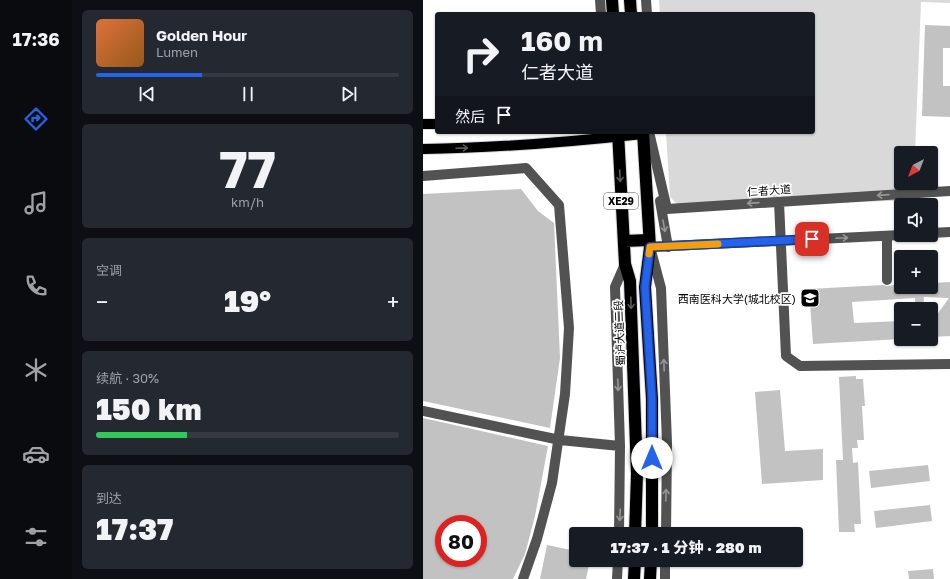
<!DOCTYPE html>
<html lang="zh">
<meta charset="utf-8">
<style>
body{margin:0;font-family:"Golos Text","Noto Sans SC",sans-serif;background:#242831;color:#f1f3f6;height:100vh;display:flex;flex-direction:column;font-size:15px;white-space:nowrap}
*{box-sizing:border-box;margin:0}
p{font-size:13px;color:#9ea1a6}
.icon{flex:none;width:22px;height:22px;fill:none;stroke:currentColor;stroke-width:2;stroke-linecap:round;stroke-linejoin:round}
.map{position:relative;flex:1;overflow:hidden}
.panel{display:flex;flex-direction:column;gap:10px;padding:10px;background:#0d0f14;width:351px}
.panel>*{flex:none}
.guide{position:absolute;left:12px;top:12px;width:380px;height:122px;border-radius:4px;box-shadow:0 1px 3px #0004;background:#171b24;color:#f1f3f6;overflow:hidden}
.needle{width:26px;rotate:222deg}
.controls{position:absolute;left:471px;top:146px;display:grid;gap:8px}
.controls a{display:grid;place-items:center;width:44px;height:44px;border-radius:4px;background:#171b24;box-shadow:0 1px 3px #0004;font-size:20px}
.speed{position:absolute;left:12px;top:515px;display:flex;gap:8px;font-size:20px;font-weight:700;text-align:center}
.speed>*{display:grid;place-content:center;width:52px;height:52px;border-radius:50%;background:#171b24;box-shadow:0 1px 3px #0004;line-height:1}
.speed .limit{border:6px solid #d22;background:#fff;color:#111}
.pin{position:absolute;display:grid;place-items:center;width:34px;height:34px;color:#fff;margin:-17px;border-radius:8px;box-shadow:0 2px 6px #0006}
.me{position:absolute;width:44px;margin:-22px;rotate:0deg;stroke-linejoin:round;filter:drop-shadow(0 0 3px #0008)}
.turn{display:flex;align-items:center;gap:14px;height:84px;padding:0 20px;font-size:18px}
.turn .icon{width:52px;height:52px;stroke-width:2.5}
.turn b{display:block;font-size:28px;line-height:34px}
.then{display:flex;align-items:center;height:38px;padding:0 20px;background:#0003;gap:8px;font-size:15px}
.big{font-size:30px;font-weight:800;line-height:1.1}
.panel .widget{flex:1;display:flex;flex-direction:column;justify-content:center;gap:6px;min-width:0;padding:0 14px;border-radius:6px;background:#242831}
.panel .dial{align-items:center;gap:0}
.dial b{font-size:52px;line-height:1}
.song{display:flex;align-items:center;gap:12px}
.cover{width:48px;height:48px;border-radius:6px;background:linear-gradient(135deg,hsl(20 70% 55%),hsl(30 70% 35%))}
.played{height:4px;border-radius:2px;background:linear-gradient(90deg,#2563eb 35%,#363941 35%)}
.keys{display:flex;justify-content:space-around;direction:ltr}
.heat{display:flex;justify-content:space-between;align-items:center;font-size:22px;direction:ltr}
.charge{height:6px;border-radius:3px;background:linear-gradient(90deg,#34c759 30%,#363941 0)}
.trip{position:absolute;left:146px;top:527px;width:234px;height:40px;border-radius:4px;background:#171b24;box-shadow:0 1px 3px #0004;font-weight:800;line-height:40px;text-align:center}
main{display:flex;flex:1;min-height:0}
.tab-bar{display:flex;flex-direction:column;width:72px;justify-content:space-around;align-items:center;background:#090b0e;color:#9ea1a6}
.tab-bar .icon{width:28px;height:28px}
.tab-bar .current{color:#2563eb}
.tab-bar b{font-size:18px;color:#f1f3f6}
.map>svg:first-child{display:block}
</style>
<main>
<nav class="tab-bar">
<b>17:36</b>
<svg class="icon current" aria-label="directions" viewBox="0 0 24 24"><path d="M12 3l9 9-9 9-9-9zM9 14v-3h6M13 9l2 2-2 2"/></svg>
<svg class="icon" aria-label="music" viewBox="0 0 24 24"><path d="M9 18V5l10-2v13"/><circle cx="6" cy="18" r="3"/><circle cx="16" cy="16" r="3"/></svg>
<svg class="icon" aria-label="phone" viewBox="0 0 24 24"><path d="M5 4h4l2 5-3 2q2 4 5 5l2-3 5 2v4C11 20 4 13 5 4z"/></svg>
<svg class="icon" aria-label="climate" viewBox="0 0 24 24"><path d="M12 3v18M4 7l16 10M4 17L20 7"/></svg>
<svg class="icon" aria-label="car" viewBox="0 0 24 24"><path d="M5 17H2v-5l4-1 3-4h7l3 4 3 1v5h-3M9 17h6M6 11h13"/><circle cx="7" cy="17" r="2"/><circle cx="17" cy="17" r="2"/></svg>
<svg class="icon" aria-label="filters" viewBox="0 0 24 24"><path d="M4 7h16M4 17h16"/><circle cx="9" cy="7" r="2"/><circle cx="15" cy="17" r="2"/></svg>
</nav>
<section class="panel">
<div class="widget">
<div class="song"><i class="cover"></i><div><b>Golden Hour</b><p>Lumen</p></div></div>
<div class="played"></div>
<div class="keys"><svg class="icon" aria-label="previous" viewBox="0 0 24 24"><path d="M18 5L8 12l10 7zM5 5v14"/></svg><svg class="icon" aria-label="pause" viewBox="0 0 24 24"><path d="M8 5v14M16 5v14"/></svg><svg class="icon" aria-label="next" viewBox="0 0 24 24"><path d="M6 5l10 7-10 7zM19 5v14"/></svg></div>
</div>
<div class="widget dial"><b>77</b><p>km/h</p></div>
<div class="widget"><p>空调</p>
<div class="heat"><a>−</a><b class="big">19°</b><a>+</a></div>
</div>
<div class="widget"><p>续航 · 30%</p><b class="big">150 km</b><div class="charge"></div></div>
<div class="widget"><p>到达</p><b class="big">17:37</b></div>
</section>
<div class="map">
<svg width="527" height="579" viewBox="0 0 527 579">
<rect width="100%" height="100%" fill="#fff"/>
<path fill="#d9d9d9" d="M236 0H527V3L498 2 492 153H478V183H491V200L259 209 247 197 243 132H390V14H237Z"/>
<path fill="#c2c2c2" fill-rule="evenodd" d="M502 25 527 26V48H520V86H527V117L499 116Z
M98 189 115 211 131 223 137 358 127 428 0 401V194Z
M527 282V336L508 337V316H513L526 298 501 297 500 309H493L492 298 429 302 431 323 478 321V339L390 344 386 289 460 285 464 286 478 284V287H508V283Z
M433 376V379H440L442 406H439L441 440H434L435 448H429L430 463 435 462 438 524H431L432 532H416L413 460H420L416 377Z
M357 390 362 451 400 449V480L339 484 332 392Z
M0 418 125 446 112 516 102 554 90 579H0ZM21 524H55V558H21Z
M505 465 507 481 448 488 446 471Z
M507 505 509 521 453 528 451 511Z
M124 545 153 551V560H167L163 579H117Z
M510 569 511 579H486L485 571Z"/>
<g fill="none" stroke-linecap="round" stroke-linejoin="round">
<g stroke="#dbdbdb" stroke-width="12">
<path id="major" d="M0 124H14
M0 149C74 148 147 142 220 134"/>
</g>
<g stroke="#dbdbdb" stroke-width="14">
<path id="highway" d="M189 0 190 14
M207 0 208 14
M195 132 202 264 207 281 214 474 212 534
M220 132 227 247 222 287 229 399V534
M201 241 226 240
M211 579 212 560
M227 579 228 560"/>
</g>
<path stroke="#525252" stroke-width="10" d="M177 0 178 14
M223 0 224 14
M226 132 244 209 527 191
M0 176 103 168 136 205 146 328 142 394 129 483 114 539 100 579
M237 201 245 247
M356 202 363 356 377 366 527 364
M508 233 527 232
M464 236V280
M0 411 137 440 197 446
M196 534 197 446 192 287 202 264
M243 534 244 443 238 288 227 247 478 235
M194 579 195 560
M242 579V560"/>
<use href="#major" stroke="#000" stroke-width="10"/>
<use href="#highway" stroke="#000" stroke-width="12"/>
</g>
<defs><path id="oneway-shaft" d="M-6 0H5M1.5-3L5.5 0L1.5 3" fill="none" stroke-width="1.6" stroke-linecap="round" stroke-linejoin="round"/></defs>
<g stroke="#595959">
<use href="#oneway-shaft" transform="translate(39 148) rotate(-2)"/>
<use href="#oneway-shaft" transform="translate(197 176) rotate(87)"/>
<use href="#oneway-shaft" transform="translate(208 303) rotate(88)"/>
</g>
<g stroke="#979797">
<use href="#oneway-shaft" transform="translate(460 195) rotate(176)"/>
<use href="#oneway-shaft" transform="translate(330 203) rotate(176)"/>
<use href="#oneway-shaft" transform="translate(241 226) rotate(80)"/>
<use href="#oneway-shaft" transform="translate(419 238) rotate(-3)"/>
<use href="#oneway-shaft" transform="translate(241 365) rotate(-92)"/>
<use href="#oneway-shaft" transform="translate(195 385) rotate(88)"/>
<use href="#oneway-shaft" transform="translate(243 495) rotate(-89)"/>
<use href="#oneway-shaft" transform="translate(197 515) rotate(92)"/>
</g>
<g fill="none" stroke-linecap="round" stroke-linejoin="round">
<g stroke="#184099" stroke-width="10">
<path id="route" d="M229 458V399L222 287 227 247 389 239"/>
</g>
<use href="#route" stroke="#2563eb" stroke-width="7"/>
<path stroke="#f59e0b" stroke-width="7" d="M226 254 227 247 295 244"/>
</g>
<defs>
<g id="university-square" transform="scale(1)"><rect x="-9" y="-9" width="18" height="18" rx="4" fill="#000" stroke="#fff"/><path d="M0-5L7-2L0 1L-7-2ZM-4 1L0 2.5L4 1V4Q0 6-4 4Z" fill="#fff"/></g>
</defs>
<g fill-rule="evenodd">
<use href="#university-square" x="387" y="298"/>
</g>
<g text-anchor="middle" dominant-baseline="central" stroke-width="3.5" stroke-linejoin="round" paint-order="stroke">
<rect fill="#fff" stroke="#4c4c4c" stroke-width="1" x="181" y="193" width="34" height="16" rx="3"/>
<g font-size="10" font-weight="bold" fill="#000">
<text x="198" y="201">XE29</text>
</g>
<g font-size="11" fill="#000" stroke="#fff">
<text transform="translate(346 190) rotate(-4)">仁者大道</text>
<text transform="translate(196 333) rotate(-92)">蜀泸大道二段</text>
</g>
<g font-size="11" fill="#000" stroke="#fff" text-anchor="end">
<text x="373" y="298">西南医科大学(城北校区)</text>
</g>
</g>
</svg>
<div class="controls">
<a><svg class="needle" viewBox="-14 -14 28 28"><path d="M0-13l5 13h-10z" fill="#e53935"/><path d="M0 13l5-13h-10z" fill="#9ea1a6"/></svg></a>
<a><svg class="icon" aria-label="sound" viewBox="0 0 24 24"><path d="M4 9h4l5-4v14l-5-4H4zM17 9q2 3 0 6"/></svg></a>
<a>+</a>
<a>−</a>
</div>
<div class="speed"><div class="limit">80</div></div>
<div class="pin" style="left:389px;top:239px;background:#d93025"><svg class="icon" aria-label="arrive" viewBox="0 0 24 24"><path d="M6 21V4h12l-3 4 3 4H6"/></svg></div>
<svg class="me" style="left:229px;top:458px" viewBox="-20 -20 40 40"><circle r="19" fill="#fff"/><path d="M0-13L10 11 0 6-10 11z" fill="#2563eb"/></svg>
<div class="trip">17:37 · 1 分钟 · 280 m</div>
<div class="guide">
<div class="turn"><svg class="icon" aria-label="right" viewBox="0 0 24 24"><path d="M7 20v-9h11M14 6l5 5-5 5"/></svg><div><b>160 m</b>仁者大道</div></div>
<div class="then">然后<svg class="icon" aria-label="arrive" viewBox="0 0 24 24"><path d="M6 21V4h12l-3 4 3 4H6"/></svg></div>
</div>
</div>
</main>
